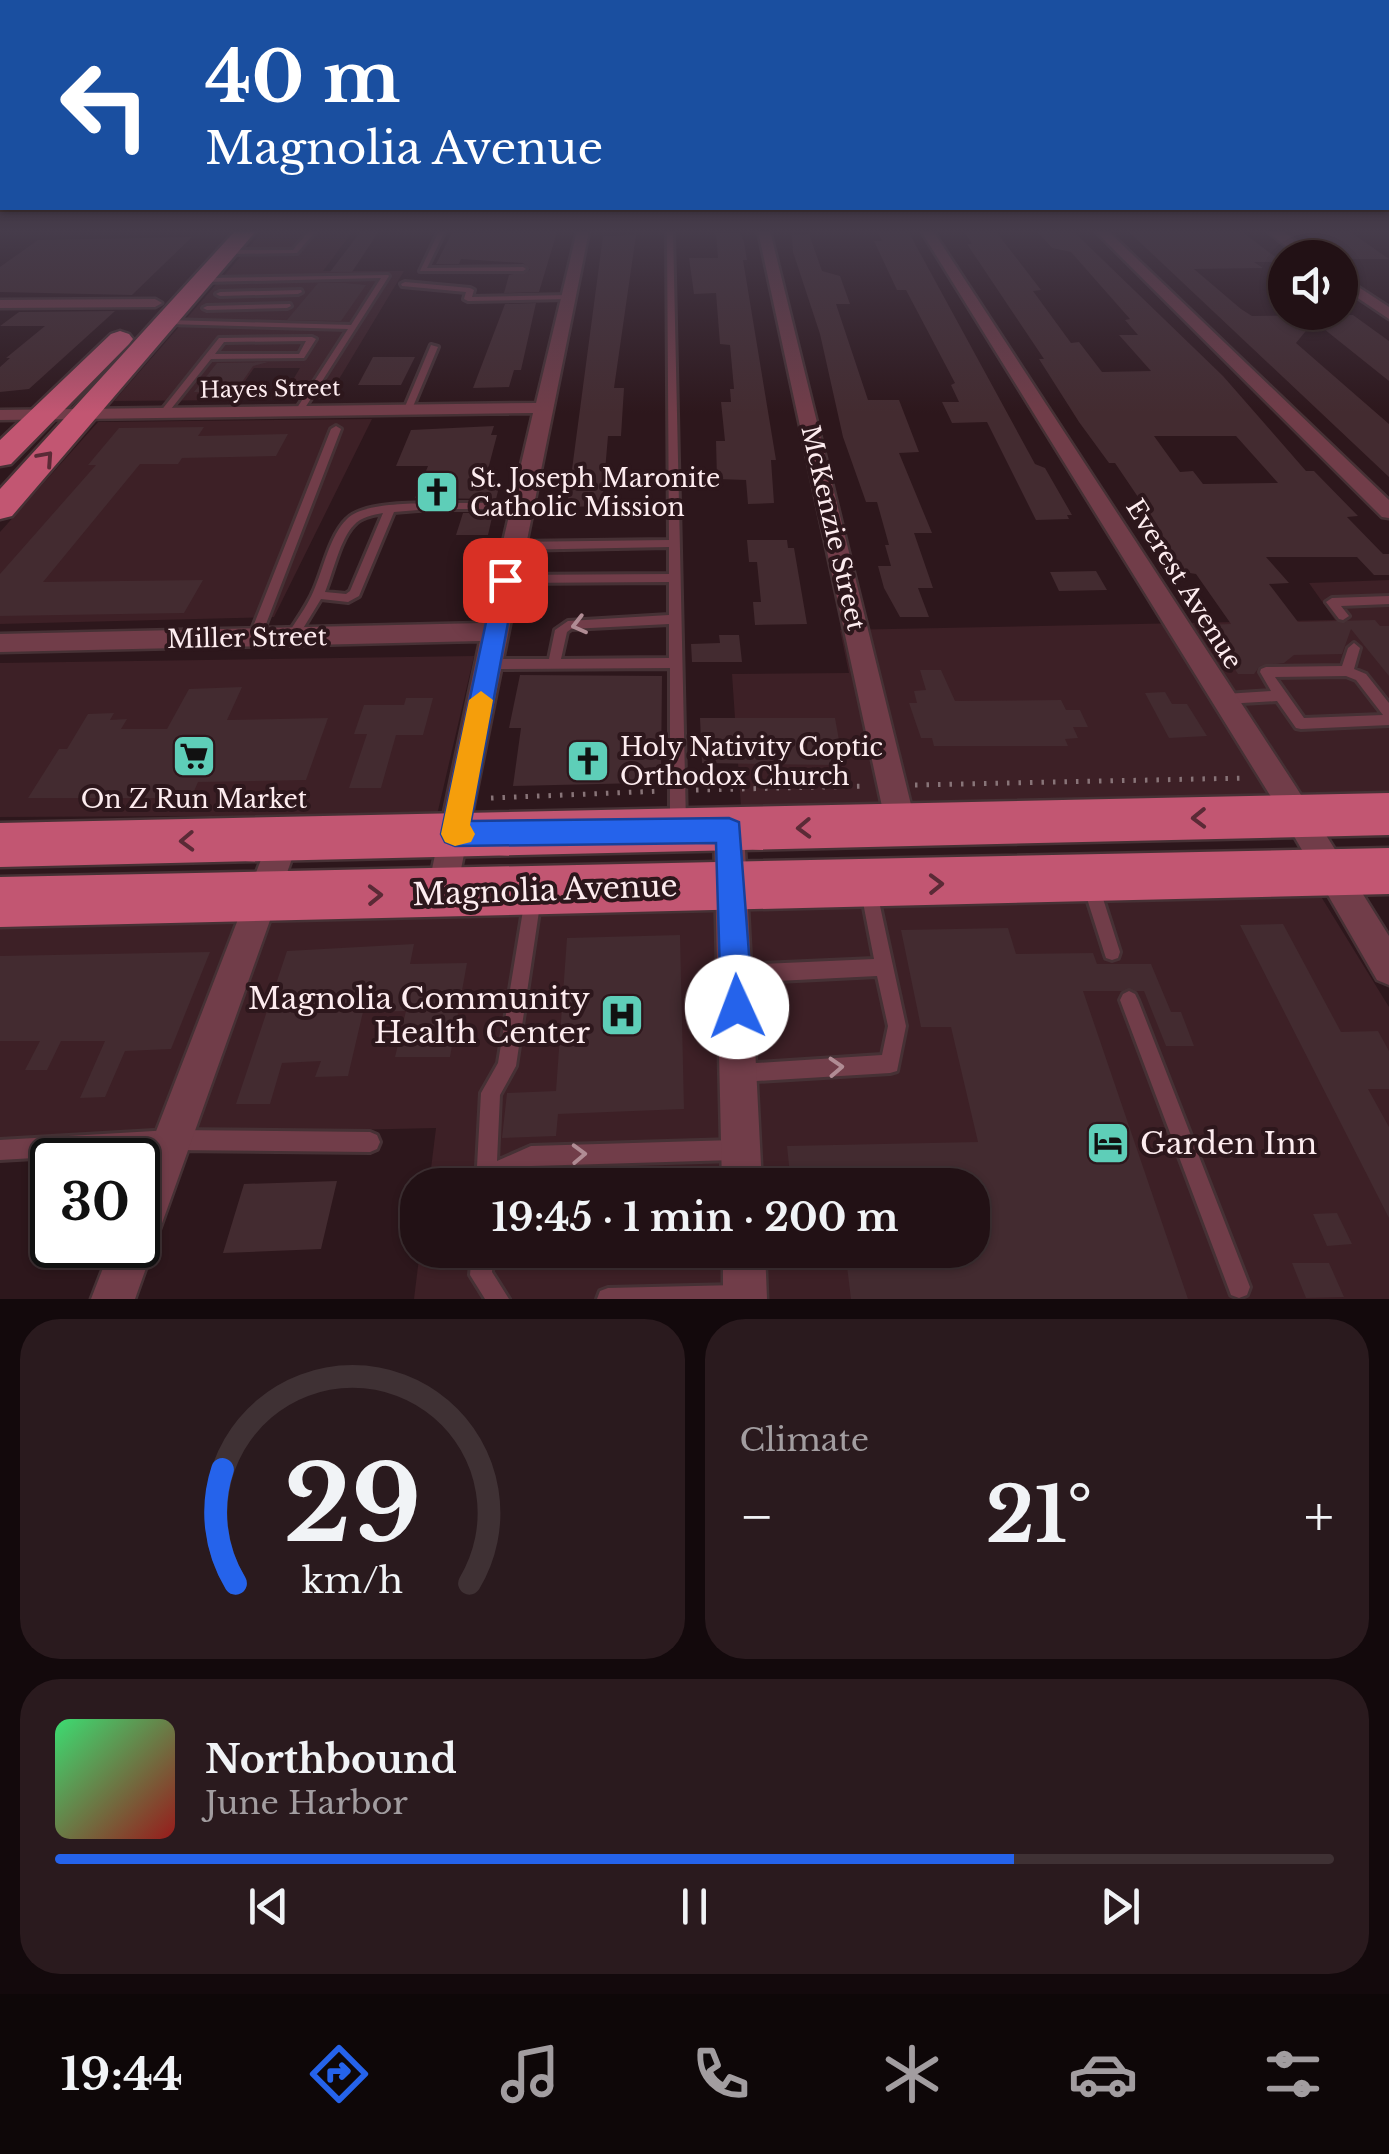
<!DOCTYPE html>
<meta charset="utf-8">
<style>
body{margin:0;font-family:"Libre Baskerville",serif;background:#2a1a1e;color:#f1f3f6;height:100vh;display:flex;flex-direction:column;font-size:38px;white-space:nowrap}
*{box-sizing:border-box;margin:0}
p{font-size:32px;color:#a29da0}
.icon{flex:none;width:55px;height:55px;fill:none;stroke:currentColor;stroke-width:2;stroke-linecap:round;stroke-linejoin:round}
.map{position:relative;height:1299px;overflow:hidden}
.sheet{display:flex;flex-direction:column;gap:20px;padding:20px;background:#13090c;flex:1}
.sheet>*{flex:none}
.guide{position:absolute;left:0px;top:0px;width:1390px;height:210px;box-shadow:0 2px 8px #0004,0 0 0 2px #3f3134;background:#1a4fa0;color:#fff;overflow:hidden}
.buttons{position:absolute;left:1268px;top:240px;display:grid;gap:20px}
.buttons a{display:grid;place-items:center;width:90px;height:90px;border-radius:50%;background:#221115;box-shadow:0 2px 8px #0004,0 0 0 2px #3f3134;font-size:50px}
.speed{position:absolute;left:30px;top:1138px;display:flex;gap:20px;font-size:50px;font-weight:700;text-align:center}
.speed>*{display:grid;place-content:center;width:130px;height:130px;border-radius:50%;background:#221115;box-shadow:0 2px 8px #0004,0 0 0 2px #3f3134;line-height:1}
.speed .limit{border:5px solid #111;border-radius:15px;background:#fff;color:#111}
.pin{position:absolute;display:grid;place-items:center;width:85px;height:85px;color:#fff;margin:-42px;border-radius:20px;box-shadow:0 5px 15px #0006}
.me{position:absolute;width:110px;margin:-55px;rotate:358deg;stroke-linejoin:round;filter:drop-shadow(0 0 8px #0008)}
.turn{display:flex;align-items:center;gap:35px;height:210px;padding:0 40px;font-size:45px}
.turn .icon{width:130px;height:130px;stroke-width:2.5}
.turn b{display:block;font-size:70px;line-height:85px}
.big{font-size:75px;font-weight:700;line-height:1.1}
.sheet .card{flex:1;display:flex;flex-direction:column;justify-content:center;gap:15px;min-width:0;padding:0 35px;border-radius:40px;background:#2a1a1e}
.sheet .dial{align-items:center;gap:0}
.dial svg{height:260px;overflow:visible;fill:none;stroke:#3f3134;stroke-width:7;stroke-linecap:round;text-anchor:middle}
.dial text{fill:#f1f3f6;stroke:none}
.song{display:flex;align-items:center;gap:30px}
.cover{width:120px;height:120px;border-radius:15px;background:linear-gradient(135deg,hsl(140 70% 55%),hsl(0 70% 35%))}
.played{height:10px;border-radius:5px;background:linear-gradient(90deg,#2563eb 75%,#3f3134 75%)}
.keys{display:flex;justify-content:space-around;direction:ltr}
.heat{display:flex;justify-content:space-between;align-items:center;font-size:55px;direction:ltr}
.sheet .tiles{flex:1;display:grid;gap:20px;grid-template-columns:1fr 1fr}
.card:last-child{grid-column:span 2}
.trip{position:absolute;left:400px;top:1168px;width:590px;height:100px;border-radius:40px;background:#221115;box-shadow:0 2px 8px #0004,0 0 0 2px #3f3134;font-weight:700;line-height:100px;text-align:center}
.dock{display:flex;height:160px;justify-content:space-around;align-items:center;background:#0e0708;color:#a29da0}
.dock .icon{width:70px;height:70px}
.dock .active{color:#2563eb}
.dock b{font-size:45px;color:#f1f3f6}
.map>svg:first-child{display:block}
</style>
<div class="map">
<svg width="1389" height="1299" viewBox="0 0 1389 1299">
<rect width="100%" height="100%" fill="#2d171c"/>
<path fill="#3d2026" d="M263 231H353L323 271H404L327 399 282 398 300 368H254L232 400 114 401Z
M372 419 274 617 0 624V532L98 422Z
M1389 580V795L741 807 732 674 849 673 840 630 1335 620 1309 583Z
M474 656 437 815 0 817V663Z
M1317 890 1389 1007V1299H414L420 1250H972V1185H429L436 1128 0 1138V919Z"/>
<path fill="#432b30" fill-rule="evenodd" d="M361 231H379L352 272H330Z
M877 231H908L1035 464 1045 468 1072 515H1067L1069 519 1036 520 987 422 952 423 942 402H959L951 385 955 383 906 290H897L874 241H882Z
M964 231 997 233 1041 290 1033 291 1071 343 1079 342 1102 372 1151 371 1119 335H1138L1125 320 1130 319 1071 252 1052 248 1037 231 1075 233 1223 376 1306 471H1314L1358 516 1347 517 1383 554H1389V575H1374L1357 557H1266L1289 583 1269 584 1298 622 1375 620 1380 626H1389V676L1351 629 1342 654 1294 655 1284 663 1260 666 1254 674H1238L1206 625 1231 624 1196 574 1183 572 1151 528H1159L1115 463H1109L1079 422 1039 359H1044L967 244H972ZM1154 436H1236L1278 483 1203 484 1193 471 1180 472Z
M1128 231H1241L1282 262H1254L1263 268 1194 269 1241 309 1252 316 1353 315 1389 341V381L1314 321 1296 343 1389 424V477Z
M1300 231H1349L1389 259H1341Z
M557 232 539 292 504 293 509 275 530 270 523 263 461 259 459 264H436L452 233Z
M716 233H740L744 242 747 260H743L776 460H771L774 503 748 504 746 480 717 479 716 441H725L721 402H731L730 389H734L730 345 720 344 716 293 694 294 689 258H718Z
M809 234 822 271 840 276 850 304H836L868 400H899L919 452 899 453 932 533H914L933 588H918L929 617H900L884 588 878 566H891L885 545H889L877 502H866L843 437 820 334 793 252 792 235Z
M636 235 614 388H624L621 436H608L602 506 567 507 603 236Z
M192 237 132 295 0 292V267L38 240Z
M318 283H344L366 285 341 321 287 320Z
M536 303 521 370H514L509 387 473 388 505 304Z
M115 311 29 389 0 392V367L10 358H6L45 326H0L19 312Z
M373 357H415L401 385H358Z
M268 362 253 366 235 392H194L217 363Z
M494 426 491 435H497L486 477 488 483H500L496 499 415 498 428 466H396L411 430Z
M204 427 198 436 288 434 276 456 182 458 178 464H140L43 582 203 580 184 613 0 616V574L96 465H88L119 428Z
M463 513H493L488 535H456Z
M747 540H787L788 548H794L807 624 755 625 753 602H761L757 562H749Z
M1096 571 1107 590 1059 591 1050 572Z
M719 635H739L742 662H692L691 644 720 643Z
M920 670H941L955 701 1061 700 1066 710H1080L1088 727H1073L1078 738 1065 739 1068 746H934L932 738H921L909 703H917L914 691 926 690Z
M520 675 662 676 661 775 643 776 642 783 513 786 521 728H509Z
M242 687 227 720 328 718 306 780 198 782 191 798H28L59 749H67L88 714 114 713 110 720 127 719 121 729H167L189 689Z
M1165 692 1172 704H1187L1207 736 1169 738 1145 693Z
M406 698H433L423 735H396L381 788H349L367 734H354L364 705H404Z
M700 718H835L842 757 834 758 835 765 702 763Z
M1283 924 1341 1032 1378 1031 1389 1051V1089H1368L1389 1127V1218L1240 925Z
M1008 928 1016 954 1093 953 1097 964H1151L1171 1012H1181L1194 1046H1166L1144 991H1083L1188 1299H851L845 1250H972V1185H791L787 1146 978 1142 951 1027H921L901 930Z
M680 935 684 1109 558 1114 556 1136 502 1138 507 1093 556 1091 567 938Z
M414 944 410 964 467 963 450 1057H395L406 1011 363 1012 348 1076 315 1077 321 1061 282 1063 270 1104H236L287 951Z
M210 952 171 1049 125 1051 105 1097 80 1098 105 1041H61L47 1070H25L40 1041H0V956Z
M337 1181 321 1249 223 1253 244 1184Z
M1337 1213 1352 1244 1327 1246 1313 1214Z
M1292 1263H1329L1344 1297 1306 1298Z"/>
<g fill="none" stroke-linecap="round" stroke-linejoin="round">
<g stroke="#463135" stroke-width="6">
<path id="service" d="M309 231H316L297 253 231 254 228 252 231 250H293Z
M439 231H445L427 268 523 267 526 269 523 271H420Z
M667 231H673L686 824 683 829 678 831 673 829 670 824V668L488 669 484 667 482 664 484 661 488 659H549L555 630 568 621 669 615V582L505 583 499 579 505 575 669 574V547L512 550 507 546 512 542 669 540ZM669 624V658L561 659 567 632 571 629Z
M388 275 389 276 303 411 299 414 295 411 348 329 167 324 163 322 167 320 351 325 381 278 205 282 201 280 205 278Z
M405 282 470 288 474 290 472 297 568 295 572 297 568 299 468 301 464 299 466 292 402 286 401 284Z
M301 290 302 292 298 294 220 296 216 294 220 292Z
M290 304 291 306 287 308 207 310 203 308 207 306Z
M312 337 316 339 304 358H301L211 359 167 414 160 412 219 338ZM306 341 299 354H215L224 342Z
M431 345 438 347 412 409 405 411 404 409Z
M336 426 341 429 261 637 259 640H251L249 637 331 429Z
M430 503H521L526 506 521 509H430L394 512 359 596 348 602 321 599 296 640H288L286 637C295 622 307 607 314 590 323 570 330 535 347 519 363 503 408 504 430 503ZM383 513 350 591 346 594 325 592C333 573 340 539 354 525 361 517 373 515 383 513Z
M1389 596V604L1341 606 1349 616 1343 620 1339 619 1326 602 1332 598Z
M1354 643 1360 648 1354 669 1366 674 1389 703V725L1301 729 1296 728 1277 701 1225 704 1220 703 1218 699 1220 695 1225 694 1271 691 1260 672 1261 669 1266 667 1342 666 1348 648ZM1346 676 1356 680 1383 715 1304 718 1275 677Z
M1091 879 1097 881 1099 886 1120 952 1118 958 1112 960 1106 958 1104 952 1083 886 1085 881Z
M869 884 875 887 877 892 906 1026 897 1071 890 1073 741 1082 734 1080 732 1073 734 1066 741 1064 882 1055 888 1026 877 976 738 983 732 980 729 974 732 968 738 965 874 959 861 892 863 887Z
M533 890 539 893 541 898 516 1066 500 1095 497 1161 531 1146 734 1140 741 1143 744 1150 741 1157 734 1160 532 1166 510 1176 505 1185H476L481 1093 498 1063 525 898 527 893Z
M1129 991 1135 994 1138 1000 1250 1287 1247 1295 1239 1298 1231 1295 1228 1287 1120 1000 1123 994Z
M171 1130 370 1132 377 1135 380 1142 377 1149 370 1152 171 1150 0 1160V1140Z
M472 1250H494L492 1272 509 1299H485L470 1275Z
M737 1285 745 1288 748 1296 747 1299H597L600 1291 608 1288Z"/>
</g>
<g stroke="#463135" stroke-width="5">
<path id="minor" d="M577 231H589L454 904 443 908 432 904 427 893 480 641 0 652V634L484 623 533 413 0 420V410L536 403Z
M758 231H770L916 825 912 834 901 838 890 834 886 825Z
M921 231H933L1296 787 1389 936V985L1377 980 1276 805Z
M1095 231H1108L1389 500V518L1382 517Z
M1267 231H1282L1316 258H1301Z
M1340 275 1389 307V319L1340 286Z
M0 300 155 299 162 303 155 307 0 308Z
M729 817 740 820 744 830 762 1185H722L714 830 718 820Z
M284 825 295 829 299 839 135 1299H91L112 1245H138V1178L269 839 273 829Z
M723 1250H765L767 1299H723Z"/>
</g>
<g stroke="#463135" stroke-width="5">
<path id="primary" d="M235 231H256L12 516 0 519V489Z
M120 331 129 334 133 339 129 344 11 464 0 466V440L111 334Z
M1389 793V835L0 867V823Z
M1389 848V894L0 927V877Z"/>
</g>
<path stroke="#887478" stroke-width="5" stroke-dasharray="2.5 9" stroke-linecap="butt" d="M915 785 1246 778
M696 790 866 786
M491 798 662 791"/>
<use href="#service" fill="#713d49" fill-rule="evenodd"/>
<use href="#minor" fill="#713d49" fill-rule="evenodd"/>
<use href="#primary" fill="#c25672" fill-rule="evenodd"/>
</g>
<defs><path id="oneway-chevron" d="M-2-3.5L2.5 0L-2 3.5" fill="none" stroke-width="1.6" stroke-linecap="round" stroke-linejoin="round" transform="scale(2.5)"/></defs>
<g stroke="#5a2a36">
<use href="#oneway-chevron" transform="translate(46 458) rotate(-48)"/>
<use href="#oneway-chevron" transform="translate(1199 818) rotate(179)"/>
<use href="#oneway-chevron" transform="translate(804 828) rotate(178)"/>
<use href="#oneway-chevron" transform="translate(187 841) rotate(178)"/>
<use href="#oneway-chevron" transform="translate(936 884) rotate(-1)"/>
<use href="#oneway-chevron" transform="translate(375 895) rotate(-1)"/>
</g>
<g stroke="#b08c94">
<use href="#oneway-chevron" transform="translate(579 625) rotate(166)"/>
<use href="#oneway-chevron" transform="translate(836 1067) rotate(-3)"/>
<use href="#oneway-chevron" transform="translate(579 1154) rotate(-2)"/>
</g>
<linearGradient id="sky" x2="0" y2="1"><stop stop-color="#190d0f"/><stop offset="0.56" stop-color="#463c4b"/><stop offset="1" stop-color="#463c4b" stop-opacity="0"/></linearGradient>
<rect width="1389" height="413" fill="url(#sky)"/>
<path fill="#2563eb" stroke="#184099" stroke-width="2.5" d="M505 572 516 580 471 821 729 818 739 822 753 1007 748 1019 737 1023 725 1019 721 1007 716 843 455 846 445 842 441 834 495 580Z"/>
<path fill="#f59e0b" d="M481 691 493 700 470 825 475 834 471 842 455 846 445 842 441 834 469 700Z"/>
<defs>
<g id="church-square" transform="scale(2.25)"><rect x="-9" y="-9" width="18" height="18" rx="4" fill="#5eceb8" stroke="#2d171c"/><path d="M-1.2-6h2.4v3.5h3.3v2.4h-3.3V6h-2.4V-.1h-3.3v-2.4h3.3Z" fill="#111"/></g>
<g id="supermarket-square" transform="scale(2.25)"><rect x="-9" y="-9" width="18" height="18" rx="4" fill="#5eceb8" stroke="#2d171c"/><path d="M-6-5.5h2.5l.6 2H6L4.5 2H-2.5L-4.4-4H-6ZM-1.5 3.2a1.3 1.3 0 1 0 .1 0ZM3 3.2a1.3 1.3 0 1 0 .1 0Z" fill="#111"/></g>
<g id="hospital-square" transform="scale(2.25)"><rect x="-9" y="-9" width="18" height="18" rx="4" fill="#5eceb8" stroke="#2d171c"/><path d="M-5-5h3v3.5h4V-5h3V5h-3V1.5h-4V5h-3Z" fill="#111"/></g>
<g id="hotel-square" transform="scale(2.25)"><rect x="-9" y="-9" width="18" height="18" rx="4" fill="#5eceb8" stroke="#2d171c"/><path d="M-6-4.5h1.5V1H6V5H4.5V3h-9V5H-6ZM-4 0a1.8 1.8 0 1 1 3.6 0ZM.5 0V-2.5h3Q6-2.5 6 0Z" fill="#111"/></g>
</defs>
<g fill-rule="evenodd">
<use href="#church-square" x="437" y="492"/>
<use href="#supermarket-square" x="194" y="756"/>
<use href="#church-square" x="588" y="761"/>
<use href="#hospital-square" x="622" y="1015"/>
<use href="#hotel-square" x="1108" y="1143"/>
</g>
<g text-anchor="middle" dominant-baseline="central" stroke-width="8" stroke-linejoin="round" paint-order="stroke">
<g font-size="22" fill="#fdecef" stroke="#2d171c">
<text transform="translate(270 389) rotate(-1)">Hayes Street</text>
</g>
<g font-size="25" fill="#fdecef" stroke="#2d171c" text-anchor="start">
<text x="470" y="478">St. Joseph Maronite<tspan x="470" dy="29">Catholic Mission</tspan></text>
<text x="620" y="747">Holy Nativity Coptic<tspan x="620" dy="29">Orthodox Church</tspan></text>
<text x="194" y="799" text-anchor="middle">On Z Run Market</text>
</g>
<g font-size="25" fill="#fdecef" stroke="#2d171c">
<text transform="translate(833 528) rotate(77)">McKenzie Street</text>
<text transform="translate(1184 584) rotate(58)">Everest Avenue</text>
<text transform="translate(247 638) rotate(-1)">Miller Street</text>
</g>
<g font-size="30" fill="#fdecef" stroke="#2d171c">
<text transform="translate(545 890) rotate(-2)">Magnolia Avenue</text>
</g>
<g font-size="30" fill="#fdecef" stroke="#2d171c" text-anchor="end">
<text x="590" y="998">Magnolia Community<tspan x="590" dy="34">Health Center</tspan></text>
<text x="1140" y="1143" text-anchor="start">Garden Inn</text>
</g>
</g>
</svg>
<div class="buttons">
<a><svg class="icon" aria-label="sound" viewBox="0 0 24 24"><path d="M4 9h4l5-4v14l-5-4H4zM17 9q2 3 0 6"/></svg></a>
</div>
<div class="speed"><div class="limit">30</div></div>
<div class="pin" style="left:505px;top:580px;background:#d93025"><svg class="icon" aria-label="arrive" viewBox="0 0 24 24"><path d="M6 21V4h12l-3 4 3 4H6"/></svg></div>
<svg class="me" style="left:737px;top:1007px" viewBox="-20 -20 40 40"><circle r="19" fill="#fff"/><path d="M0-13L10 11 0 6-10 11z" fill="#2563eb"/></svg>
<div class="trip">19:45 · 1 min · 200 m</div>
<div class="guide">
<div class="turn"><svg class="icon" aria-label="left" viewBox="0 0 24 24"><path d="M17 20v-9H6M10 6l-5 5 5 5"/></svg><div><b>40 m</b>Magnolia Avenue</div></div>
</div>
</div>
<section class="sheet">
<div class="tiles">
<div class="card dial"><svg viewBox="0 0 100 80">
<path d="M14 69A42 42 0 1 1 86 69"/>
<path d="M14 69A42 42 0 0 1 10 34" stroke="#2563eb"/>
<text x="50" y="56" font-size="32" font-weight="700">29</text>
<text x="50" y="72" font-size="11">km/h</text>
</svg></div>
<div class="card"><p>Climate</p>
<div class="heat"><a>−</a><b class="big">21°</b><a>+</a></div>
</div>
<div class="card">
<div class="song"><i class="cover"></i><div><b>Northbound</b><p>June Harbor</p></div></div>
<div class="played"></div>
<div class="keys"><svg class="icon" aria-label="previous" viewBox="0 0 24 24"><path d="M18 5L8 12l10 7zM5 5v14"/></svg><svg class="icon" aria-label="pause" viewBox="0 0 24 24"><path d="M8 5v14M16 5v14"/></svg><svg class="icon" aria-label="next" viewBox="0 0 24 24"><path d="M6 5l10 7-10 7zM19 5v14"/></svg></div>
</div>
</div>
</section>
<nav class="dock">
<b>19:44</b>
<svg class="icon active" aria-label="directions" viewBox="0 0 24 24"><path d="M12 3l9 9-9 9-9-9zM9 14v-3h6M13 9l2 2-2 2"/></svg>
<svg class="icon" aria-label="music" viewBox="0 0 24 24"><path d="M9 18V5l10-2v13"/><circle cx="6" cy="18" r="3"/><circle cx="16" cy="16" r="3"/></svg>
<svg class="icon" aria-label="phone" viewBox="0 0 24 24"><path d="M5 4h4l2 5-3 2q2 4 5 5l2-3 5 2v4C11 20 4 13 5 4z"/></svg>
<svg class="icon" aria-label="climate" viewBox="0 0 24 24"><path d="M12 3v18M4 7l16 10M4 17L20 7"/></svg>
<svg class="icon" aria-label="car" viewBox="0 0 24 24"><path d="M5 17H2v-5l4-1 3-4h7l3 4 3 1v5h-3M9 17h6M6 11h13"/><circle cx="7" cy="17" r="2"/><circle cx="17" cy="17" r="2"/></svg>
<svg class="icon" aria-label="filters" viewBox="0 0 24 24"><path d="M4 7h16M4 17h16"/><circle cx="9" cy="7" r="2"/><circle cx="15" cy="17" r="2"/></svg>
</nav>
